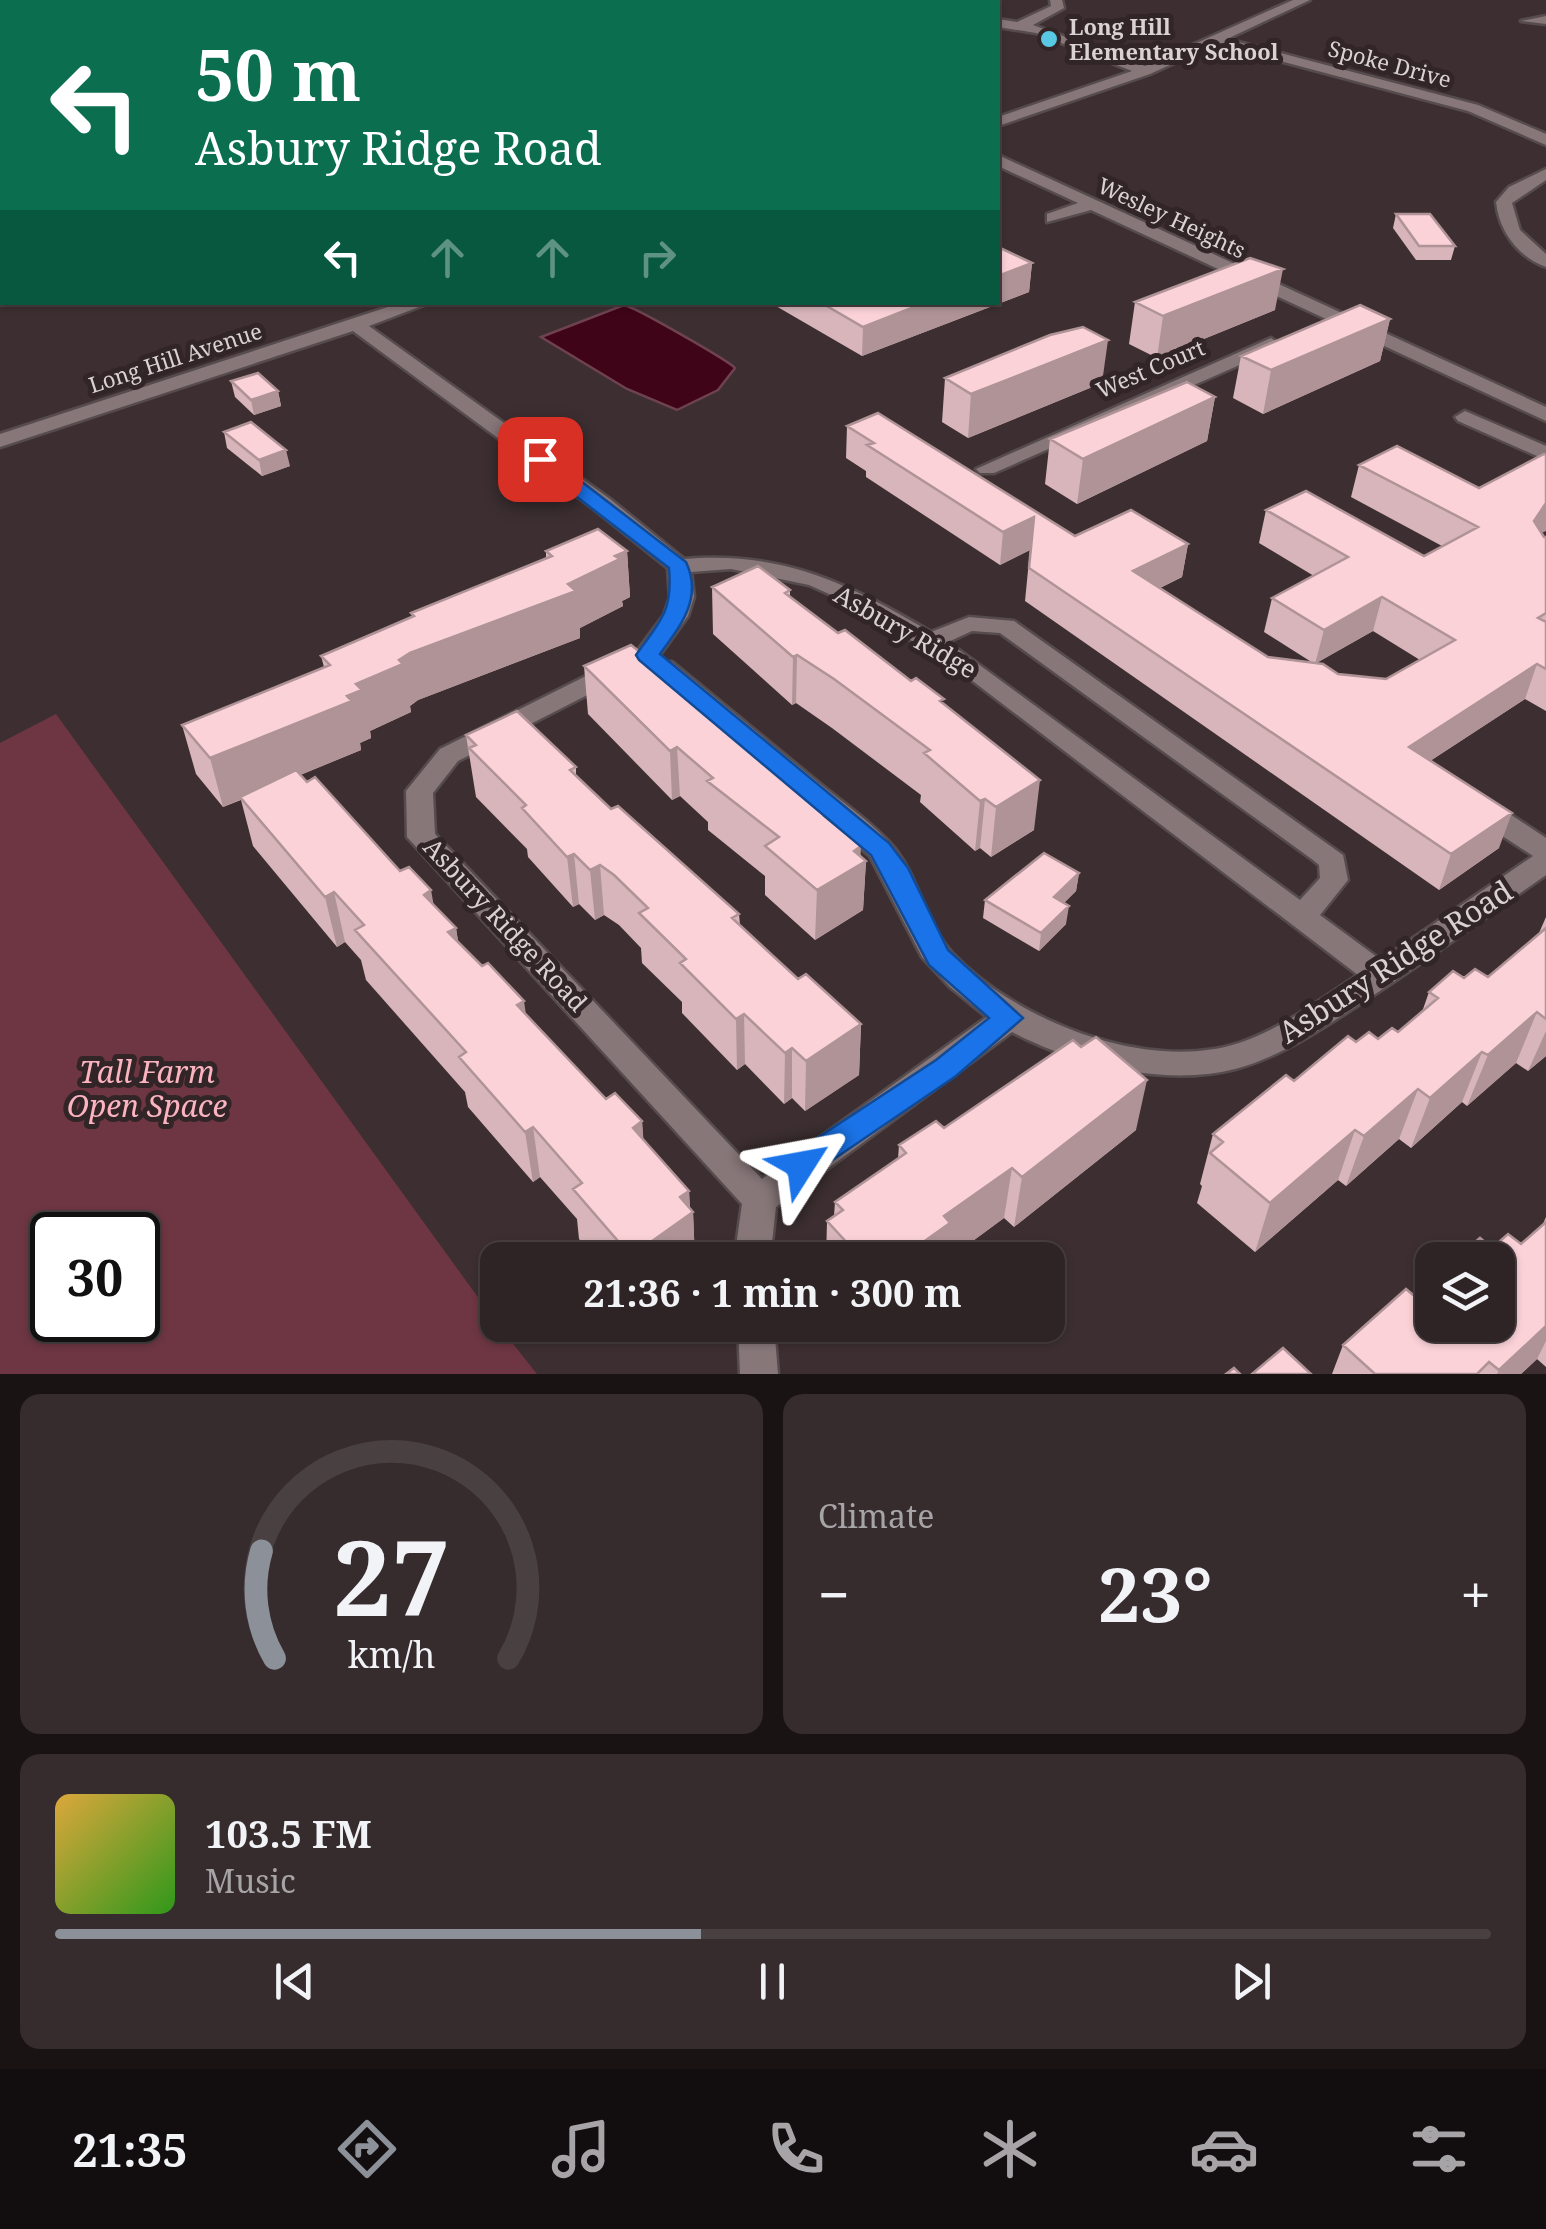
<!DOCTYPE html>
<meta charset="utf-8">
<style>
body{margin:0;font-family:"Noto Serif",serif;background:#362b2d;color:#f1f3f6;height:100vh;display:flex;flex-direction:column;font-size:38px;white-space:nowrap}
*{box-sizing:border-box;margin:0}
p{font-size:32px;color:#a7a4a7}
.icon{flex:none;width:55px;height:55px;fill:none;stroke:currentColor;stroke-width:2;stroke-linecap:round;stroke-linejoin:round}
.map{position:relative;height:1374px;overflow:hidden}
.details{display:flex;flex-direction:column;gap:20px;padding:20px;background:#191314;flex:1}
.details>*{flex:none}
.banner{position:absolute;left:0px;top:0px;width:1000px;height:305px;box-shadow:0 2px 8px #0004,0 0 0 2px #494042;background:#0b6e4f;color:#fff;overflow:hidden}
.controls{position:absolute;left:1415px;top:1242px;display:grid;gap:20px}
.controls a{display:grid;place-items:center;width:100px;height:100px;border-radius:20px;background:#2e2325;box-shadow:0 2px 8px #0004,0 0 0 2px #494042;font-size:50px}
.speed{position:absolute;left:30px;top:1212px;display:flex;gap:20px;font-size:50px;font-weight:700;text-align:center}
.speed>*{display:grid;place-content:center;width:130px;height:130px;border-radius:50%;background:#2e2325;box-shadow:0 2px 8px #0004,0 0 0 2px #494042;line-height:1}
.speed .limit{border:5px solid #111;border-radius:15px;background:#fff;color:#111}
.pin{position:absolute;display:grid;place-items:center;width:85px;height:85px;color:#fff;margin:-42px;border-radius:20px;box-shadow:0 5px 15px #0006}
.me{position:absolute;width:110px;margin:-55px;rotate:56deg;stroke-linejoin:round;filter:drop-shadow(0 0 8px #0008)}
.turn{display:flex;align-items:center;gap:35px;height:210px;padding:0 30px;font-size:45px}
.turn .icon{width:130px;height:130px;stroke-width:2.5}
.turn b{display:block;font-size:70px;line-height:85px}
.lanes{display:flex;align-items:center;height:95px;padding:0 30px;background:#0003;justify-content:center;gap:50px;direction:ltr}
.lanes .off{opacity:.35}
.big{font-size:75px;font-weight:700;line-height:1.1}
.details .widget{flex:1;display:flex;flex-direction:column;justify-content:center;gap:15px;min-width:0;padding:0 35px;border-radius:20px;background:#362b2d}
.details .dial{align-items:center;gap:0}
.dial svg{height:260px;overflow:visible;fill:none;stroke:#494042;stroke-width:7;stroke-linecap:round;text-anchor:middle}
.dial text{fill:#f1f3f6;stroke:none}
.song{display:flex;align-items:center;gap:30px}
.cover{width:120px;height:120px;border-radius:15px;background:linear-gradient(135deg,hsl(40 70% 55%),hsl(110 70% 35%))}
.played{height:10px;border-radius:5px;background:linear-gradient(90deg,#8c9099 45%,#494042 45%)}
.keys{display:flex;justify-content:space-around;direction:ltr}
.heat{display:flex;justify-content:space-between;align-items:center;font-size:55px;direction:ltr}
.details .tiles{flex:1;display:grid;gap:20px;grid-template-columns:1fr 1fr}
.widget:last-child{grid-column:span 2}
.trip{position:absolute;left:480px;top:1242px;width:585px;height:100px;border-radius:20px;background:#2e2325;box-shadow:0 2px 8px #0004,0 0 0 2px #494042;font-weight:700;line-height:100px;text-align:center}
.dock{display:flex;height:160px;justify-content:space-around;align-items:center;background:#120e0f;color:#a7a4a7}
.dock .icon{width:70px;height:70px}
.dock .selected{color:#8c9099}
.dock b{font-size:45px;color:#f1f3f6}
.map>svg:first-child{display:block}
</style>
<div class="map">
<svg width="1546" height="1374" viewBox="0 0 1546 1374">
<rect width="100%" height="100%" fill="#3d2f31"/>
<path fill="#6d3642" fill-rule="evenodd" d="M56 714 498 1325 537 1374H0V743ZM52 1235H138V1320H52Z"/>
<path fill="#3f0418" stroke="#6e4250" stroke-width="2.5" d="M624 305C635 307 729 361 735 368L718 390 677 410 627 389 541 337Z"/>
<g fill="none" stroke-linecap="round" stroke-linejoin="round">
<g stroke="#564b4d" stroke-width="5">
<path id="minor" d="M1050 0H1062L1064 8 1033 25 1145 66 1293 0H1310L1227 39 1478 105 1546 134V145L1468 111 1216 44 1150 74 998 126V117L1132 71 1036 33 998 27V19L1017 22 1051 6Z
M1546 16V24L1521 21Z
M998 155 1546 407V421L1091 210 1047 222V214L1078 203 998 166Z
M1546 169V180L1512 203 1520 230 1546 254V267C1518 257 1499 231 1496 202L1509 187Z
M403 302H432L369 326 610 499 684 559C784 551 847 583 931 632L969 617 1014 621 1343 855 1348 880 1320 915 1381 960 1533 856 1469 814 1465 807 1469 800H1489L1546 838V875C1483 919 1421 965 1357 1006 1318 1031 1280 1057 1235 1069 1165 1087 1074 1065 1012 1032L776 1207 770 1260H734L742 1204 407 837 406 791 440 749 638 650 664 615 670 597 668 568 594 509 353 331 0 447V434ZM731 569 809 585 847 602 949 663 1358 975C1321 999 1281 1029 1239 1043 1147 1073 1017 1021 953 954 923 922 919 873 889 842 869 820 842 802 819 783 770 743 721 702 672 662H654L651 667 654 672 870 856 922 957 950 987 987 1017 762 1179 435 834 433 793 458 761 656 660 688 616 694 597 691 572ZM972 631 1000 633 1313 860 1319 865 1320 878 1300 900 948 642Z
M1271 338 1280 344 1278 348 994 473H980L976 469Z
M1465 411 1546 446V460L1458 421 1455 417Z
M738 1325H774L778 1374H740Z"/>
</g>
<use href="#minor" fill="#877779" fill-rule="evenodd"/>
</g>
<path fill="#d7b5ba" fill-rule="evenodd" d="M815 0H973L969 2H818Z
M1396 214 1455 246 1451 260H1416L1393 228Z
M1032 263 1029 292 862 356 769 302H998Z
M1135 302 1275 310 1157 358 1129 344Z
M1390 319 1380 361 1263 414 1233 398 1241 356Z
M945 378 1102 383 968 438 942 422Z
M231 381 278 391 281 406 254 415 235 397Z
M1215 397 1207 441 1077 504 1045 484 1050 439Z
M847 426 1075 536 1188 544 1182 577 1160 588 1268 657 1313 663 1264 632 1272 598 1314 576 1259 543 1266 510 1424 556 1442 546 1351 497 1359 465 1541 533 1544 537H1546V711L1525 699 1430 761 1499 848 1439 890 1025 601 1030 550 1000 565 866 477V471L846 458ZM1373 631 1420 660 1386 679 1338 674 1316 663Z
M224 432 290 466 262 476 227 448Z
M546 551H627L630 597 622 601 623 606 580 628V638L418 700 410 706 411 712 370 731 371 738 360 743 361 750 300 775 400 871 456 928 458 942 606 1099 642 1121 643 1139 689 1191 690 1209 693 1212 695 1260H597L579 1239 577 1219 540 1177 533 1182 468 1107 465 1092 366 980 361 960 345 942 337 947 253 846 241 800 223 807 196 774 182 725 324 667 321 656 412 617 411 613 546 559Z
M712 587 790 590V597L838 633 944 704 1034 830 991 857 980 848 975 851 920 802 921 795 832 728 796 703 792 705 713 634Z
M584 666 714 713V723L752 753 831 812V821L866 861 863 910 815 940 765 895V876L708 830V822L680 796 672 800 588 714Z
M466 735 576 767V776L611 809 739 914 740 925 798 979 861 1024 859 1075 805 1111 792 1098 784 1104 745 1064 737 1070 682 1013V1002L642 963 641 948 619 925 604 915 595 920 579 904 573 907 528 857 527 849 476 797Z
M1079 873 1076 891 1064 903 1066 924 1039 951 983 918 985 900Z
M1546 917V1056L1528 1071 1516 1063 1467 1106 1462 1102 1411 1148 1399 1139 1346 1186 1338 1180 1255 1252 1197 1203 1202 1186 1200 1184 1213 1134 1356 1042 1378 1039 1398 1032 1422 1012 1429 992 1464 978 1488 977 1539 933Z
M944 1128 1136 1130 1014 1227 1004 1218 947 1260H826L827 1221 834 1216 835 1202 898 1159 899 1145Z
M1546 1217V1367L1537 1359 1521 1374H1332L1343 1345 1432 1325 1492 1248 1521 1244 1542 1226Z"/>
<path fill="#af9397" d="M950 0H973L969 2H947Z
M1032 263 1029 292 862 356 863 327 927 302H998V276Z
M1283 269 1275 310 1157 358 1163 316Z
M1390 319 1380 361 1263 414 1271 370Z
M1108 340 1102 383 968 438 971 394Z
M278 391 281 406 254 415 251 400Z
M1215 397 1207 441 1077 504 1083 459Z
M286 450 290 466 262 476 259 460Z
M1546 503V531L1535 536 1534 521Z
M1034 517 1030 550 1000 565 1003 532Z
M1188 544 1182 577 1128 604 1133 571Z
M627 551 630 597 622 601 623 606 580 628V638L418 700 410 706 411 712 370 731 371 738 360 743 361 750 223 807 210 758 347 696 356 684 410 653 568 584 615 556Z
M1382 597 1373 631 1315 664 1324 630Z
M797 655 796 703 792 705 793 657Z
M1537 664 1525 699 1398 782 1409 747Z
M677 747 680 796 672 800 670 751Z
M1040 780 1034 830 991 857 996 807Z
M985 799 980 848 975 851 980 801Z
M1512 813 1499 848 1439 890 1451 854Z
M861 846 860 864 866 861 863 910 815 940 817 890 854 851Z
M574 854 579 904 573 907 567 857Z
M600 865 604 915 595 920 590 870Z
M1079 873 1076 891 1051 915 1054 897Z
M431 890 440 940 424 895Z
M334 892 345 942 337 947 325 897Z
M1069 906 1066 924 1039 951 1041 933Z
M456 928 464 978 448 932Z
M524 1001 531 1051 517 1005Z
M1537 1012 1516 1063 1467 1106 1488 1055Z
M744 1014 745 1064 737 1070 736 1019Z
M861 1024 859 1075 805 1111 806 1061Z
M1546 1031V1056L1528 1071Z
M792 1048V1098L784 1104 785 1053Z
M1482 1052 1462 1102 1411 1148 1430 1098Z
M1147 1080 1136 1130 1014 1227 1022 1177Z
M1418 1089 1399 1139 1346 1186 1364 1136Z
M642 1121 646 1172 633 1128Z
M533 1127 540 1177 533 1182 525 1132Z
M1355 1130 1338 1180 1255 1252 1270 1203Z
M1012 1168 1004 1218 947 1260H898L944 1216Z
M689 1191 690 1214 693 1212 695 1260H631V1256L680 1197Z
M1546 1326V1341L1537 1359 1521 1374H1497L1499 1370Z"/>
<path fill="#fad2d8" stroke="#af9397" stroke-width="2.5" d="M835 0H950L947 2H837Z
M1396 214H1430L1455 246H1419Z
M998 247 1032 263 998 276Z
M1250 258 1283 269 1163 316 1135 302Z
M820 302H927L863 327Z
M1360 305 1390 319 1271 370 1241 356Z
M1083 327 1108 340 971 394 945 378 1050 335Z
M258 373 278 391 251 400 231 381Z
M1187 382 1215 397 1083 459 1050 439Z
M878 413 1075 536 1131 510 1188 544 1133 571 1268 657 1323 664 1338 674 1386 679 1455 640 1382 597 1324 630 1272 598 1348 557 1266 510 1306 491 1424 556 1478 527 1359 465 1397 446 1479 488 1544 454 1546 455V503L1534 521 1544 537H1546V613L1538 618 1546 622V669L1537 664 1409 747 1512 813 1451 854 1029 568 1034 517 1003 532 867 445 874 443 847 426Z
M251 422 286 450 259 460 224 432Z
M598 529 627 551 615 556 620 559 568 584 576 591 410 653 399 660 403 664 356 684 362 690 347 696 352 701 210 758 182 725 330 665 321 656 414 616 411 613 552 556 546 551Z
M758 566 790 590 785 593 838 633 845 630 911 681 916 678 944 699 940 701 1040 780 996 807 985 799 980 801 924 753 930 750 834 679 797 655 793 657 712 587Z
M631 645 640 652 648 649 714 713 707 716 752 753 758 750 824 798 818 802 831 812 824 816 861 846 854 851 866 861 817 890 765 846 779 837 707 781 713 778 677 747 670 751 584 666Z
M517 711 576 767 570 770 611 809 618 806 739 914 732 918 798 979 806 974 861 1024 806 1061 792 1048 785 1053 744 1014 736 1019 680 963 686 959 639 913 648 908 614 875 600 865 590 870 574 854 567 857 522 808 526 805 469 748 476 745 466 735Z
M296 770 307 782 315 777 400 871 409 867 431 890 424 895 456 928 448 932 482 966 488 963 524 1001 517 1005 606 1099 615 1093 642 1121 633 1128 689 1191 680 1197 693 1212 631 1256 573 1189 582 1183 533 1127 525 1132 459 1057 466 1052 355 930 364 925 334 892 325 897 240 797Z
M1044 853 1079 873 1054 897 1069 906 1041 933 985 900Z
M1546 928V1019L1537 1012 1488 1055 1482 1052 1430 1098 1418 1089 1364 1136 1355 1130 1270 1203 1210 1153 1223 1142 1213 1134 1286 1075 1294 1081 1348 1036 1356 1042 1369 1032 1378 1039 1392 1028 1398 1032 1438 998 1429 992 1453 971 1464 978 1475 969 1488 977Z
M1096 1037 1147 1080 1022 1177 1012 1168 944 1216 950 1223 898 1260H863L827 1221 843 1210 835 1202 906 1153 899 1145 936 1121 944 1128 1073 1040 1081 1047Z
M1546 1222V1326L1499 1370 1489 1362 1477 1374H1375L1343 1345 1406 1289 1430 1309 1432 1307V1325H1498V1260H1454L1480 1238 1492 1248 1508 1234 1521 1244Z
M1283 1348 1311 1374H1252Z
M1234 1368 1240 1374H1226Z"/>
<path fill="#1a73e8" stroke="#114b97" stroke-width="2.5" d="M533 455H547L686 562C703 598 681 625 660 654L889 843 908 868 948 950 1023 1018 956 1076 812 1174 801 1178 790 1174 785 1165 790 1156 936 1060 989 1018 929 965 871 855 639 660 636 655C660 621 673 612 669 568L533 463Z"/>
<circle fill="#59c8e5" stroke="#322527" stroke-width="4" cx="1049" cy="39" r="10"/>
<g text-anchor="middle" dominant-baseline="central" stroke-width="10" stroke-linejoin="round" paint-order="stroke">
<g font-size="22" font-weight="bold" fill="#dad1d2" stroke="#322527" text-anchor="start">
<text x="1069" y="26">Long Hill<tspan x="1069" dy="25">Elementary School</tspan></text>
</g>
<g font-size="22" fill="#dad1d2" stroke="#322527">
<text transform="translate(1390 63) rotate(15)">Spoke Drive</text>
<text transform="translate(1172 217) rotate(25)">Wesley Heights</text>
<text transform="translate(175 357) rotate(-18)">Long Hill Avenue</text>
<text transform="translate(1150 368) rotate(-23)">West Court</text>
</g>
<g font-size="25" fill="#dad1d2" stroke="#322527">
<text transform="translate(906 631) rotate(30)">Asbury Ridge</text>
<text transform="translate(506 924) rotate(47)">Asbury Ridge Road</text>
</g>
<g font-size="30" fill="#dad1d2" stroke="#322527">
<text transform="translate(1395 961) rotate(-33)">Asbury Ridge Road</text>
</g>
<g font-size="30" font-style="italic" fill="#fbb3c0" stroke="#322527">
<text x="147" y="1071">Tall Farm<tspan x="147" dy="34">Open Space</tspan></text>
</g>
</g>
</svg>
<div class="controls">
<a><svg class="icon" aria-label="layers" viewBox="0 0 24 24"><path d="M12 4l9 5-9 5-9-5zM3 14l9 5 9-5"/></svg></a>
</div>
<div class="speed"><div class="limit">30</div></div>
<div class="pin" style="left:540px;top:459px;background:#d93025"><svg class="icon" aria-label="arrive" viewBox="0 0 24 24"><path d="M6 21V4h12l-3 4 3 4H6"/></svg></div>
<svg class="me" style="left:801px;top:1165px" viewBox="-20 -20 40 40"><path d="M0-17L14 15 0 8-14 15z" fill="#1a73e8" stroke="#fff" stroke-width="4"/></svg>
<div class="trip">21:36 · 1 min · 300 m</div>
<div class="banner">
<div class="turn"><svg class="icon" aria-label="left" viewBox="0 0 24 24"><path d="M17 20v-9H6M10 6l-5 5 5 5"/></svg><div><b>50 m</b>Asbury Ridge Road</div></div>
<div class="lanes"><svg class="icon" aria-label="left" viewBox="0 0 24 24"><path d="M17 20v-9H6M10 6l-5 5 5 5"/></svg><svg class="icon off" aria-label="ahead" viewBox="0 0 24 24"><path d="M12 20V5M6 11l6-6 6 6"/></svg><svg class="icon off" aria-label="ahead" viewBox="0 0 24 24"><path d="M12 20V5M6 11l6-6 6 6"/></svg><svg class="icon off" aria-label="right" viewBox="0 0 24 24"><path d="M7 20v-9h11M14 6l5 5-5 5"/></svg></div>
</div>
</div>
<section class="details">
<div class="tiles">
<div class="widget dial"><svg viewBox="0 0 100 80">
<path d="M14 69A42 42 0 1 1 86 69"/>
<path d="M14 69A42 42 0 0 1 10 36" stroke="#8c9099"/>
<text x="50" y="56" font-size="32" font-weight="700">27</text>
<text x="50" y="72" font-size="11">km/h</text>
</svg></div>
<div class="widget"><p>Climate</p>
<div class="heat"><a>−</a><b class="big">23°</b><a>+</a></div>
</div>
<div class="widget">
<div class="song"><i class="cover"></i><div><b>103.5 FM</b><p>Music</p></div></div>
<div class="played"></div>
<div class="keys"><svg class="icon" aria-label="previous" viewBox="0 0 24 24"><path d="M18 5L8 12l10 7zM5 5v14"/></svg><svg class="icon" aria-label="pause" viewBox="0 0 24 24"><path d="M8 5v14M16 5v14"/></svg><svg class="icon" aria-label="next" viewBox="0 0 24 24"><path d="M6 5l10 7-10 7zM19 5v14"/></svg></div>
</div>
</div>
</section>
<nav class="dock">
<b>21:35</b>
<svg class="icon selected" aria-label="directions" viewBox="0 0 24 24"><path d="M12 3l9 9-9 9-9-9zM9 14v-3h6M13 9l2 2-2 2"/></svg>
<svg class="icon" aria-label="music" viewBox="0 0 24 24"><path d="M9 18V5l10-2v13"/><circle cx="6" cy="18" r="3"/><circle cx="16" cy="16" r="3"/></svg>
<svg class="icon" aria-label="phone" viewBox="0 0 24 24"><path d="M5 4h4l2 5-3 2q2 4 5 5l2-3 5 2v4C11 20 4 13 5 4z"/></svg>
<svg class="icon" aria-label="climate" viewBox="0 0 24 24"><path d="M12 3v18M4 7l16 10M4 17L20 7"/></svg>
<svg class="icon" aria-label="car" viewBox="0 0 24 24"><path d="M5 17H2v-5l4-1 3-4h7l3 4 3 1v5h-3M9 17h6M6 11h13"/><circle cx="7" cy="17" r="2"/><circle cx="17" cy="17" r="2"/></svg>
<svg class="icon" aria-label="filters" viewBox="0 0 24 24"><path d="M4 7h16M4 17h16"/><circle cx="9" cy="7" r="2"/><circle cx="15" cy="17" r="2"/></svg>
</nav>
